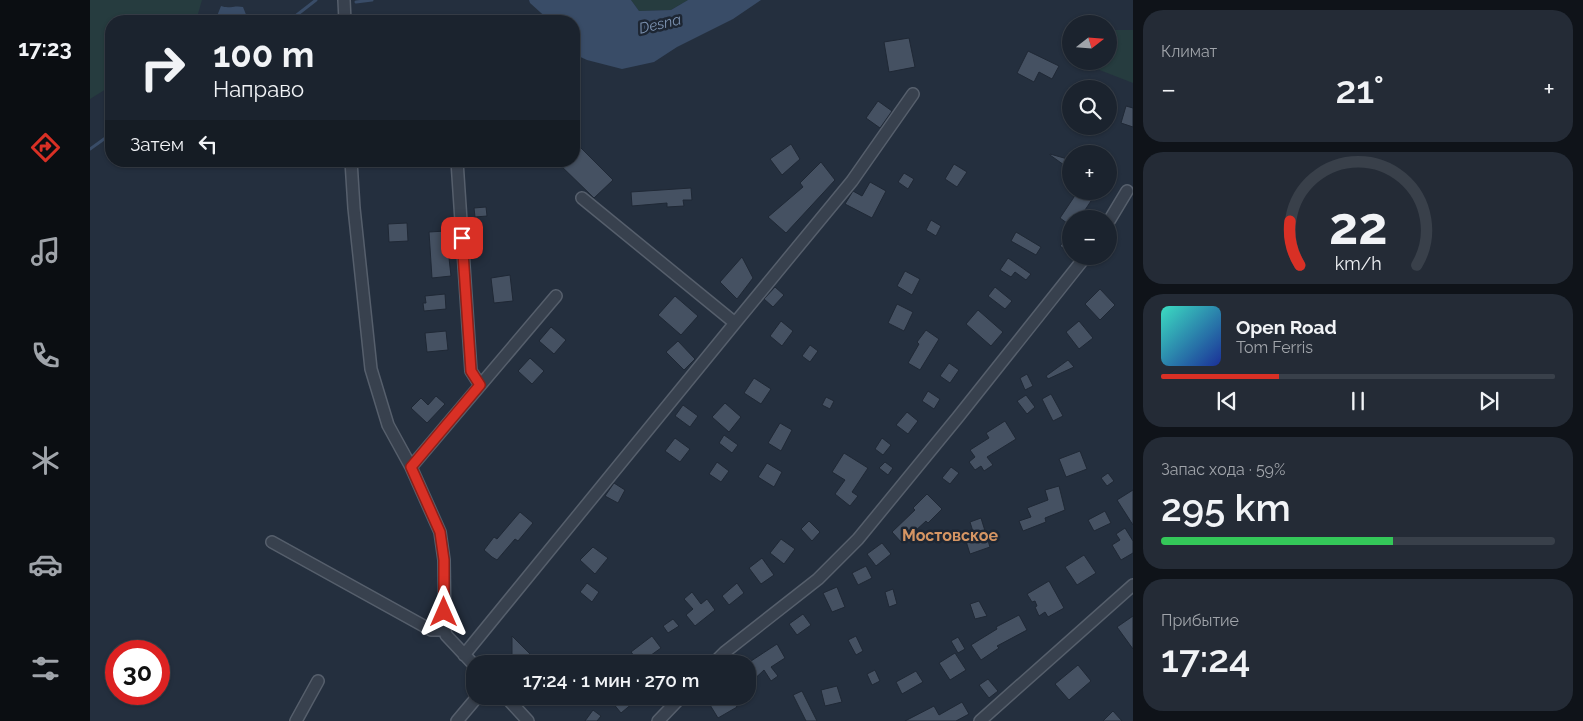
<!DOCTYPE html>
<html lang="ru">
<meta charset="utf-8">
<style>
body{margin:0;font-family:Raleway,sans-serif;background:#242b36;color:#f1f3f6;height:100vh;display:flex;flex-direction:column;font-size:19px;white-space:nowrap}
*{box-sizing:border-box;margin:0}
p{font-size:16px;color:#a0a4aa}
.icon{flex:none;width:28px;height:28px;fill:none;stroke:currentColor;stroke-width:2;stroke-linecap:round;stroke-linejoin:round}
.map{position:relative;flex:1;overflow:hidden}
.side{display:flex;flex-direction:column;gap:10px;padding:10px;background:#0f1319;width:450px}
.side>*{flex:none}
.hud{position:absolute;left:15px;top:15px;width:475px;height:152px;border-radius:20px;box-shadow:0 1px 4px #0004,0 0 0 1px #39404a;background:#1b232e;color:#f1f3f6;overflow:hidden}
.needle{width:32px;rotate:73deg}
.fabs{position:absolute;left:972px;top:15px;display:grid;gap:10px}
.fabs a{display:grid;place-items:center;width:55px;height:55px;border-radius:50%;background:#1b232e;box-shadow:0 1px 4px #0004,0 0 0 1px #39404a;font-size:25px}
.speed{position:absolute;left:15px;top:640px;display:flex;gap:10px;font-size:25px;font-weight:700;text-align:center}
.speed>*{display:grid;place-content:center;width:65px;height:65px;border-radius:50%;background:#1b232e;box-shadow:0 1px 4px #0004,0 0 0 1px #39404a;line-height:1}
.speed .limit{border:8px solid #d22;background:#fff;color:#111}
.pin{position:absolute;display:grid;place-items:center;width:42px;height:42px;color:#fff;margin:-21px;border-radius:10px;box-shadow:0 2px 8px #0006}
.me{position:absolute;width:55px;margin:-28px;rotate:0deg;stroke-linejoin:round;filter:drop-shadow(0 0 4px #0008)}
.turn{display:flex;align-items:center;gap:18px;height:105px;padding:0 25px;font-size:22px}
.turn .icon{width:65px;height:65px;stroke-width:2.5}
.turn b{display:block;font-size:35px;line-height:42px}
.then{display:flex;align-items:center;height:48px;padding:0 25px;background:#0003;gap:10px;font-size:19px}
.big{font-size:38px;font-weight:600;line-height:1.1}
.side .tile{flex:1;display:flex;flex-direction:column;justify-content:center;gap:8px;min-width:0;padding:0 18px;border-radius:20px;background:#242b36}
.side .dial{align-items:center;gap:0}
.dial svg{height:130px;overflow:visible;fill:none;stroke:#39404a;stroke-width:7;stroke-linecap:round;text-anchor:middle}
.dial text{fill:#f1f3f6;stroke:none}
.song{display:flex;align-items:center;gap:15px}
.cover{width:60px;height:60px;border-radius:8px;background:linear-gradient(135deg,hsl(170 70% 55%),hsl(230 70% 35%))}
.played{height:5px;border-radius:2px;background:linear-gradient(90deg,#d93025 30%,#39404a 30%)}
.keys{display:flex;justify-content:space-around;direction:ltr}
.heat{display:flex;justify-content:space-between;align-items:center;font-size:28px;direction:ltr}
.charge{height:8px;border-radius:4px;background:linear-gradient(90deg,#34c759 59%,#39404a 0)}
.trip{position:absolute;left:376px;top:655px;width:290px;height:50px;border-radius:20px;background:#1b232e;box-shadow:0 1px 4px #0004,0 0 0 1px #39404a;font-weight:600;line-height:50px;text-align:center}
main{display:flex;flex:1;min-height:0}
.tabs{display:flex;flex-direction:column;width:90px;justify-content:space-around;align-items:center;background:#0b0e12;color:#a0a4aa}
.tabs .icon{width:35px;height:35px}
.tabs .on{color:#d93025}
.tabs b{font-size:22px;color:#f1f3f6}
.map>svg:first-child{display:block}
</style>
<main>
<nav class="tabs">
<b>17:23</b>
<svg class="icon on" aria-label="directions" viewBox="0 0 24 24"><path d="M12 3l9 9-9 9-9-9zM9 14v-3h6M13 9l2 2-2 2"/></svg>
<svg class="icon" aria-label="music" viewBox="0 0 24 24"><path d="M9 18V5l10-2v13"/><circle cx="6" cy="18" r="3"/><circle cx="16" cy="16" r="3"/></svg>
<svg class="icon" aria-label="phone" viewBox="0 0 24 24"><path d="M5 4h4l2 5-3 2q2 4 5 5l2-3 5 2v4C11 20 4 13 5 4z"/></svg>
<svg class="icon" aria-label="climate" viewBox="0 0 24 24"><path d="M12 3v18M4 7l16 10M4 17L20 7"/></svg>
<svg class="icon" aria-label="car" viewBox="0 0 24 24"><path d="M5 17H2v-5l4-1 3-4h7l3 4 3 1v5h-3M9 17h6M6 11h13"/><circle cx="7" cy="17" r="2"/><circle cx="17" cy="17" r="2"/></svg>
<svg class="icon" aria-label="filters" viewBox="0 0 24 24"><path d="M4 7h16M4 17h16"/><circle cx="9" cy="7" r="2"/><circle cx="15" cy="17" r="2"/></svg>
</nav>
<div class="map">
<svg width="1043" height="721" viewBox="0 0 1043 721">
<rect width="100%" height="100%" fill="#242f3e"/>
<path fill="#263c3f" d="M0 0H112L106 21H21V86L0 99Z
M541 0H598L581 10 549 11Z
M1019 30H1043V83L1007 69 994 61H1019Z"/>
<path fill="#394c67" d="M439 0H541L549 11 581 10 598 0H671L643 19 587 47 564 62 532 69 497 60 484 54V21H460L440 3Z
M131 6C139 9 145 5 153 7L157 17 150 21H125Z"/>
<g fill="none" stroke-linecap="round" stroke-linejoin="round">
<path stroke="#394c67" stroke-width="3" d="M266 2 282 0
M199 21 226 0
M0 149 21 134"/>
</g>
<path fill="#455162" stroke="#1f2835" d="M819 38 825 67 799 72 794 42Z
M938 51 969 66 962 79 949 72 944 82 927 73Z
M788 101 802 111 790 128 776 118Z
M1036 106 1043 108V127L1031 123Z
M484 141 523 180 504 198 466 161H484Z
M701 144 710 159 692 175 680 159Z
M960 154 981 160V170L960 155Z
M731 162 745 180 696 233 678 217 713 187 710 183Z
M864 164 877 172 867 187 855 179Z
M814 173 824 179 818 189 808 182Z
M780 182 796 191 782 218 755 204 763 191 772 196Z
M601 188 602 200H593L594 206 577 207V203L542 206 541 192Z
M988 191H1000L1005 195 989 219H981V226L970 218Z
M396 207 397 216 385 217 384 208Z
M841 220 851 226 846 236 836 230Z
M317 223 318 241 299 242 298 224Z
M356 231 361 276 342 278 339 232Z
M926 232 951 247 946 255 921 241Z
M981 232V254L970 246Z
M652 257 663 278 647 299 630 282Z
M918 258 941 274 936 280 925 272 921 277 910 270Z
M815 271 830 279 822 295 807 286Z
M420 275 423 301 404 303 401 278Z
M685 287 694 295 683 307 674 299Z
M905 287 922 301 915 309 898 296Z
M1010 289 1025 305 1010 320 995 304Z
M355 294 356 309 334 311 333 303H336L335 296Z
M585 296 608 316 591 335 568 315Z
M807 304 823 312 814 331 798 323Z
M888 310 913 332 901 346 876 324Z
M691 321 703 331 692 346 680 336Z
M989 321 1003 338 989 349 976 332Z
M461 327 476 340 464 354 449 341Z
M836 330 849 339 830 370 818 363 829 344 827 342Z
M356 331 358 350 337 352 335 333Z
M588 341 605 359 594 370 576 352Z
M720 345 728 351 720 362 712 356Z
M440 358 454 371 442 384 428 371Z
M978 360 984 367 958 379 956 376Z
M859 363 869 370 860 383 850 376Z
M937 374 943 386 935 390 930 378Z
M664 378 681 389 671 404 654 393Z
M838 391 850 399 844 409 832 401Z
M961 394 973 416 963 421 952 399Z
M936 395 945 407 937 414 927 401Z
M346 396 355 404 337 423 321 408 331 398 338 405Z
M736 397 744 401 740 409 732 405Z
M635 403 651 417 639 432 622 417Z
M593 405 608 416 600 427 585 416Z
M817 412 828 421 818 434 806 425Z
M915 421 926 439 897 457 903 465 894 471 891 466 885 470 879 462 885 457 880 450 899 438 896 433Z
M690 423 702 430 691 451 678 443Z
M634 435 648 445 642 453 629 443Z
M585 438 600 449 590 462 575 451Z
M792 438 801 445 793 455 785 449Z
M990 451 997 469 976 477 969 459Z
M754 453 778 468 762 492 768 496 760 506 745 494 755 480 742 472Z
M627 462 639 471 631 482 619 474Z
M795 462 803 468 798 475 789 468Z
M677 463 692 472 684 487 668 477Z
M861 467 869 473 860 484 852 478Z
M1018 473 1024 481 1017 486 1011 478Z
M524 483 535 490 528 503 515 496Z
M969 486 975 510 955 518 956 522 933 531 929 521 941 517 937 508 958 500 955 490Z
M1043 490V525L1027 500Z
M837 494 852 509 838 523 836 521 812 543 802 532 825 510 823 508Z
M1015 511 1021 523 1004 531 998 520Z
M430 512 443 523 428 541 425 539 407 560 402 557 394 550 404 537 407 539Z
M891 518 900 547 880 554 875 538 884 535 880 522Z
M719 521 730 532 722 541 711 529Z
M1035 528 1043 541V553L1031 560 1022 545 1030 540 1026 534Z
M691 539 705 549 694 564 680 553Z
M792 543 801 554 786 566 777 554Z
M503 547 518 558 505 574 490 560Z
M994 555 1006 573 987 585 975 567Z
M672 558 684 575 671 584 659 568Z
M776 566 782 578 768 585 762 573Z
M959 581 974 608 958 617 955 612 949 616 945 607 947 606 945 601 942 602 937 594Z
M497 583 509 592 502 602 490 592Z
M647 583 654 593 639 605 632 596Z
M747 587 755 607 742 612 733 593Z
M803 589 807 604 799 607 795 592Z
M602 592 611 604 617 599 625 610 605 626 596 615 603 609 594 599Z
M889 601 897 616 885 619 880 604Z
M713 614 721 625 707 635 699 624Z
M929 615 937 630 907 646 909 648 891 660 881 645 907 629 906 627Z
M1043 616V649L1027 627Z
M583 619 589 626 578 633 573 626Z
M422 636 450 664H422Z
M562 636 571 648 550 663 541 652Z
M766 636 773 651 766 655 758 640Z
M868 637 875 649 868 653 861 641Z
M687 644 695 658 681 667 688 676 681 681 674 670 658 685V663Z
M865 653 876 670 860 680 849 663Z
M988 665 1001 681 979 700 965 684Z
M785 670 790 681 782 685 777 674Z
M826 671 833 682 812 694 806 682Z
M898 679 908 691 899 698 889 685Z
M747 686 752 702 735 706 731 690Z
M712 691 727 721H716L703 695Z
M529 696H538L543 703 531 713 522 702Z
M623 696H640L647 707 628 718 617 700Z
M872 702 879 714 866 721H815L844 706 849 715Z
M503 710 511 716 507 721H495Z
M1023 711 1032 721H1013Z"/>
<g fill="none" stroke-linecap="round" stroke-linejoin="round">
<g stroke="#565f6c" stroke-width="14">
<path id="minor" d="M254 0 255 21
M261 161 264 208 281 369 298 425 321 467 350 532 354 560 355 630 356 635 385 666
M367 161 381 371 390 385
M1019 221 1037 191
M645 323 762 181 823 94
M321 467 466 296
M182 542 341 630H355
M374 655 645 323 492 198
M623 664 635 652 728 579 768 539 868 417 996 256
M415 696 438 721
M206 721 228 681
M367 721 388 696
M568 721 592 696
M890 721 1043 585"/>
</g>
<use href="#minor" stroke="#38414e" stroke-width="11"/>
</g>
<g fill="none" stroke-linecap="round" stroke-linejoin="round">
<g stroke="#8d1f18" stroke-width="12">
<path id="route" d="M354 612V560L350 532 321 467 390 385 381 371 372 238"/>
</g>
<use href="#route" stroke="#d93025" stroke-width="9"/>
</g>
<g text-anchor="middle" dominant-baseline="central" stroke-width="5" stroke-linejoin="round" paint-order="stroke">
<g font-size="15" font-style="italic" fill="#7c92b1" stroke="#1d2633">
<text transform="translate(570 24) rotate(-13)">Desna</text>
</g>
<g font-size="16" font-weight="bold" fill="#d59563" stroke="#1d2633">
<text x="860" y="535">Мостовское</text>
</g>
</g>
</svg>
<div class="fabs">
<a><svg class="needle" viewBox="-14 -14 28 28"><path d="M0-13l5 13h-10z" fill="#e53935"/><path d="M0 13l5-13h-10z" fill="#a0a4aa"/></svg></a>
<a><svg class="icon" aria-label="search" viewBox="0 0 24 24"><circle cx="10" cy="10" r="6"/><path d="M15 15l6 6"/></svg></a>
<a>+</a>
<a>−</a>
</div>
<div class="speed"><div class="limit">30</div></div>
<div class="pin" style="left:372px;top:238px;background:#d93025"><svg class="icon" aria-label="arrive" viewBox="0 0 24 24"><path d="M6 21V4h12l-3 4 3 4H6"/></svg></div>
<svg class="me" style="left:354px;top:612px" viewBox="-20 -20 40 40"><path d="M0-17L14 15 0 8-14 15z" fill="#d93025" stroke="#fff" stroke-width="4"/></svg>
<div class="trip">17:24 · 1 мин · 270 m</div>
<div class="hud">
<div class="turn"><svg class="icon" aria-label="right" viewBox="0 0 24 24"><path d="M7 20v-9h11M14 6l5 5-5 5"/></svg><div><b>100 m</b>Направо</div></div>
<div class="then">Затем<svg class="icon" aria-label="left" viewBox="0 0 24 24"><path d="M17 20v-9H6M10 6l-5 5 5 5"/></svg></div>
</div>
</div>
<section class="side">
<div class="tile"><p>Климат</p>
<div class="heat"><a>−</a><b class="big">21°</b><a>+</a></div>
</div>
<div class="tile dial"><svg viewBox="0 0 100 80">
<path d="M14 69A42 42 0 1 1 86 69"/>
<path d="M14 69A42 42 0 0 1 8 42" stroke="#d93025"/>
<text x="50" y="56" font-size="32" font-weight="700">22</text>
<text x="50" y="72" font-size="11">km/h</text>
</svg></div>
<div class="tile">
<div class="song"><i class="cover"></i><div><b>Open Road</b><p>Tom Ferris</p></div></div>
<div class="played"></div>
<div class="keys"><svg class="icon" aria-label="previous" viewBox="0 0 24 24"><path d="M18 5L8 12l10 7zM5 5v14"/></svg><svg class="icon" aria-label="pause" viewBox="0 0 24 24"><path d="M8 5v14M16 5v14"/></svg><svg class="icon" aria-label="next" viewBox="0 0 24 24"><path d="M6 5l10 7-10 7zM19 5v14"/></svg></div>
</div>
<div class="tile"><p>Запас хода · 59%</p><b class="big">295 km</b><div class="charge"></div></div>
<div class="tile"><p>Прибытие</p><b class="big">17:24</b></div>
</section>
</main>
